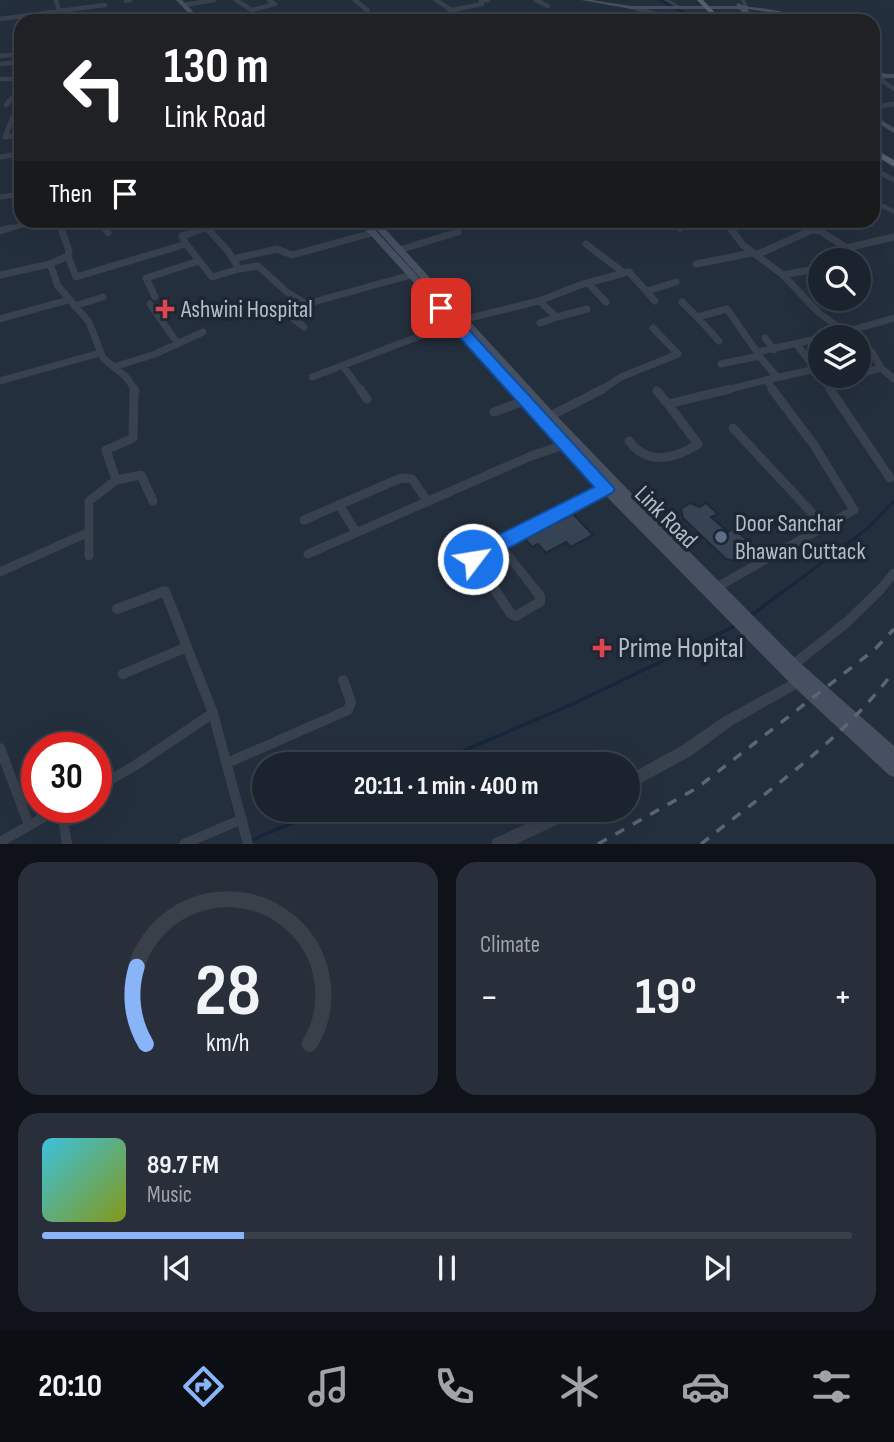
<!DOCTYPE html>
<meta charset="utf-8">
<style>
body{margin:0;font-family:"Sofia Sans Condensed",sans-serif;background:#282f3a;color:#f1f3f6;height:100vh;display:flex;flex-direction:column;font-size:26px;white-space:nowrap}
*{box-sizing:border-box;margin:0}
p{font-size:23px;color:#a0a4aa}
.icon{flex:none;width:38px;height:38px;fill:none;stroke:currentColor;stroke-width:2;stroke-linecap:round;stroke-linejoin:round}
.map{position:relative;height:844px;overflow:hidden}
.details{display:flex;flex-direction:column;gap:18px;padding:18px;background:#0f1319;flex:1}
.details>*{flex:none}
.banner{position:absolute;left:14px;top:14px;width:866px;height:214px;border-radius:21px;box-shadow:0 7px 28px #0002,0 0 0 2px #39404a;background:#202124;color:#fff;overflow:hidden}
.controls{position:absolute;left:808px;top:248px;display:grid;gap:14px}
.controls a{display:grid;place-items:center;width:63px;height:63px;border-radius:50%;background:#1b232e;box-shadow:0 7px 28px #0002,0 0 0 2px #39404a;font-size:35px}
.speed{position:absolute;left:21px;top:732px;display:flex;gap:14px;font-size:35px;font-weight:700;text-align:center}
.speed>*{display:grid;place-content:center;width:91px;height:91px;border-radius:50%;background:#1b232e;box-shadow:0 7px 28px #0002,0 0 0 2px #39404a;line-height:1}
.speed .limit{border:10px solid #d22;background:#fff;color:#111}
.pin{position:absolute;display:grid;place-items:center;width:60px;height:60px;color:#fff;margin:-30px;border-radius:14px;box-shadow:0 4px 10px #0006}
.me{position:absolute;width:77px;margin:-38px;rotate:59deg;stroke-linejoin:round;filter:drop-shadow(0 0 5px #0008)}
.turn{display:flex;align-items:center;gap:24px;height:147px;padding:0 35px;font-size:32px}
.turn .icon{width:91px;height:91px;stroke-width:2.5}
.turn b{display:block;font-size:49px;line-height:60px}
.then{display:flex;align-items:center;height:66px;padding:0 35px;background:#0003;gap:14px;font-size:26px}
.big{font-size:52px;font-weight:700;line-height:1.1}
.details .tile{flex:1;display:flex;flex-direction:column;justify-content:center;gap:10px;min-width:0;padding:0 24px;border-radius:21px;background:#282f3a}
.details .dial{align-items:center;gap:0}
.dial svg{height:182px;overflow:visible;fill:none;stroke:#39404a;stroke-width:7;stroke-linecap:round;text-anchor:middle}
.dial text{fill:#f1f3f6;stroke:none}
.song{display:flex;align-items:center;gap:21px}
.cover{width:84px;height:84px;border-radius:10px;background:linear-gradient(135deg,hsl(190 70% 55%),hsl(70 70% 35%))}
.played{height:7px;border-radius:4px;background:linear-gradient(90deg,#8ab4f8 25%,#39404a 25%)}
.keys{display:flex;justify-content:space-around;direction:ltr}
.heat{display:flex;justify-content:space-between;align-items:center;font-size:38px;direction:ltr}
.details .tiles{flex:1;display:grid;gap:18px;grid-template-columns:1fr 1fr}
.tile:last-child{grid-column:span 2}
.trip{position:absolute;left:252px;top:752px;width:388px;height:70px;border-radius:35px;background:#1b232e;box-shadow:0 7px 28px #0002,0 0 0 2px #39404a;font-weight:700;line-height:70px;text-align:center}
.dock{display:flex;height:112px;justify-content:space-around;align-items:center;background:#0b0e12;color:#a0a4aa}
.dock .icon{width:49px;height:49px}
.dock .on{color:#8ab4f8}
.dock b{font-size:32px;color:#f1f3f6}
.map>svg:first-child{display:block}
</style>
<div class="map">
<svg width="894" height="844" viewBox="0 0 894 844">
<rect width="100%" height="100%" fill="#242f3e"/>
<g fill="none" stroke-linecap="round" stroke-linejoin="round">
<path stroke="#17263c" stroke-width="2" d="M660 0 700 21"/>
<path stroke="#17263c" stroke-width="2.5" d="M783 592 868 528 894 501"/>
<path stroke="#17263c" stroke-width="3.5" d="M749 617 785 590
M430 765 575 703 735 626
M252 840 323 810"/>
</g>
<path fill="#364354" stroke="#1f2835" stroke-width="2" d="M690 503 700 507 706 503 718 514 711 517 728 532 734 528 751 544 745 548 749 552 736 561 726 559 683 518 681 509Z
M573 514 593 535 571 547 566 542 546 553 538 544 532 547 525 539Z"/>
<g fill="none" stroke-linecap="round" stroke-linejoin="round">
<path stroke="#38414e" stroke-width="4.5" d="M56 0 62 21
M236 0 252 10 275 4 269 0
M355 0 367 10V16L377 21
M436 0 468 21
M536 0 548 6
M126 1 130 0
M184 5 214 0
M635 8 656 14 667 21
M453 10 482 4 481 1 488 0
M0 19 105 5
M186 21H190
M389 21 456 13
M0 56 21 54
M0 64 21 62
M885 76 881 80 894 89
M0 79H21
M8 103 21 87"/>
<path stroke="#38414e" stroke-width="5" d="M18 104 5 137 21 135
M6 105 9 101
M873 107 894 104
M0 157 12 155
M873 169 894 180
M0 197 21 194
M58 220 62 230
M98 220 106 230
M133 220 135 223
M199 220 209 230
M246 220 252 227 279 220
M671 220 680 229
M723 220 731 230
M3 230 44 220
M199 230 206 228"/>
<path stroke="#38414e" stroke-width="7" d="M105 228 108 233
M207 228 228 251 239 269 258 266 288 293 306 304
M730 228 743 245 783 275 819 313 854 338
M0 231 10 228
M186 244 182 236 205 228
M846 248 894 237
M399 250 458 232
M756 255 812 230 820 231 853 252 857 257 851 261
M68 256 76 277 186 244 212 277 239 269
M233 259 277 249 292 255 372 233
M50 264 58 286 89 322 103 358 126 377 136 391
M696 264 752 253
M624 273 629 272 655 301
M0 275 50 264 68 256 69 251 61 228
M783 275 821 268
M588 283 606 302
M647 291 676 282
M155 297 146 278 199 261
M539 301 557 317 587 309
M682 302 697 317 727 309 757 352 821 338
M150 304 178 344
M74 306 103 297
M697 317 719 341
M0 319 68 300
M540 323 557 317
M304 327 290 316 306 304 411 275
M765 338 774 350
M823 338 894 318
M859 343 872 352 881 368
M797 345 816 369
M759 356 777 377
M721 364 759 356 757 352
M343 366 361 391
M114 367 155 354 203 332
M859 374 881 368 894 379
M821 376 831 391
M312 377 462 320 539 301 580 285 624 273 586 244
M0 381 100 353
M828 385 853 376
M600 391 621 377 678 354 653 328
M723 391 766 380
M774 391 766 380 816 369 821 375"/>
<path stroke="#38414e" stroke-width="9" d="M360 389 367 399
M830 389 890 478
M657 391 668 404 730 389
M494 412 524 401
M550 416 603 389
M733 428 826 528
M629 441C648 466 675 459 698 444L668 404
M116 480 141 475 153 501
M339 505 356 532
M304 520 401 478 412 479 428 502
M499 544 537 592
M499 544 606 489
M308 554 531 456 564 445
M89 556V501L116 480 106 450 133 438 134 389
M0 572 89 532
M717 587 854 510 814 445 772 389
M163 592H165
M497 592 474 557 499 544
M878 592 894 573"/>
<path stroke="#38414e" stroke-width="10" d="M495 590 511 614 516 616 540 602V596L535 590
M117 609 165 591 213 713 248 844
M793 665 847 622 880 590
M123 674 187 647
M0 748 29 825
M227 763 348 710 351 702 343 680
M96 788 136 765 213 713
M61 807 67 844
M0 842 62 807
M184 844 242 819"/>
<path fill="#38414e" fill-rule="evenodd" d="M664 0H670L683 8 679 9Z
M741 0H745L748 7H744Z
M873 199 894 209V214L873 204Z
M798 676 802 678 804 682 802 686 733 725 691 756 628 790V775L681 746 723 717Z
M556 810H580L578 815 516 844H491L493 839Z"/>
<path fill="#465061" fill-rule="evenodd" d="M176 0H182L202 21H196Z
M581 0H592L631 6H736L738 3C746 8 757 7 767 9 781 11 795 14 807 21 798 21 792 17 783 15 771 12 759 11 747 9L758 21H752L739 9H631Z
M873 69 886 74H894V78H885L873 73Z
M873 115 894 128V133L873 120Z
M357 220H366L460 322 368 220H377L554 413 637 499 798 661 894 746V777L889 775 793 686 610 500Z"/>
<path fill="#56606e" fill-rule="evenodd" d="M697 0H703L723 21H717Z
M873 148 894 160V167L873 154Z"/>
<path stroke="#5a6575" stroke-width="3.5" stroke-dasharray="10 10" stroke-linecap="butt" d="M598 844 697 788 874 650 894 629
M701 844C768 790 842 741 894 671"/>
</g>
<path fill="#1a73e8" stroke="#114b97" stroke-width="2" d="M441 304 446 305 615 489 612 493 473 567 467 565 464 559 468 550 594 487 436 311V305Z"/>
<g fill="#e0444e" stroke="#1d2633" stroke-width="2.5">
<path d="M161.5 298.5h7v7h7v7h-7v7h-7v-7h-7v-7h7z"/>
<path d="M598.5 637.5h7v7h7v7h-7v7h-7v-7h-7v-7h7z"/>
</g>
<circle fill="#5c6f8a" stroke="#1d2633" stroke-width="2.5" cx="721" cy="537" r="7"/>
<g text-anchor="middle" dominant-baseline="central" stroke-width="7" stroke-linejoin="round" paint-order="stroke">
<g font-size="24" fill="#b4bcc9" stroke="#1d2633" text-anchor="start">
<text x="181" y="309">Ashwini Hospital</text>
<text x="735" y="523">Door Sanchar<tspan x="735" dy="28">Bhawan Cuttack</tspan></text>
</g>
<g font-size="24" fill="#b4bcc9" stroke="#1d2633">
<text transform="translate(666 517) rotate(45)">Link Road</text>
</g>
<g font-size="28" fill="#b4bcc9" stroke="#1d2633" text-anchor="start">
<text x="618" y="648">Prime Hopital</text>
</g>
</g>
</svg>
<div class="controls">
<a><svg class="icon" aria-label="search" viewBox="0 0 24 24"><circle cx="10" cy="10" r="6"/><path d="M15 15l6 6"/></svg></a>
<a><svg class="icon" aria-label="layers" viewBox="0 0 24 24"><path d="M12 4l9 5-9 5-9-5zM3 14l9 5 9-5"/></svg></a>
</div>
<div class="speed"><div class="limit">30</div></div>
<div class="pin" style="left:441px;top:308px;background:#d93025"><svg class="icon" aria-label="arrive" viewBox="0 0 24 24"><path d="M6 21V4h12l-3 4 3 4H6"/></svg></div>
<svg class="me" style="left:473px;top:559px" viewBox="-20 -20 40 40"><circle r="17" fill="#1a73e8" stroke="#fff" stroke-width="3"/><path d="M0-11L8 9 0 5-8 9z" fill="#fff"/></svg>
<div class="trip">20:11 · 1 min · 400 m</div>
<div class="banner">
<div class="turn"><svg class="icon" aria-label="left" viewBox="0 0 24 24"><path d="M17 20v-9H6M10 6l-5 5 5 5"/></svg><div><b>130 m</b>Link Road</div></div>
<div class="then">Then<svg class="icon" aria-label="arrive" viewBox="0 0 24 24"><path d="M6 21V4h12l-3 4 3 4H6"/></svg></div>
</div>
</div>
<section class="details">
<div class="tiles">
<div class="tile dial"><svg viewBox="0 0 100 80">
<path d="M14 69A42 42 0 1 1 86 69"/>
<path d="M14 69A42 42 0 0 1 10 35" stroke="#8ab4f8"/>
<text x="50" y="56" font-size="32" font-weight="700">28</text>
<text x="50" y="72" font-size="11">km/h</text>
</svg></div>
<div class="tile"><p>Climate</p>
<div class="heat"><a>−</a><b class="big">19°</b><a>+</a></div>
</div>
<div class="tile">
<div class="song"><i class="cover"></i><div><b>89.7 FM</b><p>Music</p></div></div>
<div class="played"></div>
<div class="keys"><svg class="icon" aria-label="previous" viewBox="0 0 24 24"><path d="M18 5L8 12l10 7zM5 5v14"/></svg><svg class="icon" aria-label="pause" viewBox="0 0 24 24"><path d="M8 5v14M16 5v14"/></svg><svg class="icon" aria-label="next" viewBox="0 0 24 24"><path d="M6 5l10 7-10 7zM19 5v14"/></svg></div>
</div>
</div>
</section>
<nav class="dock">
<b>20:10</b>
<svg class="icon on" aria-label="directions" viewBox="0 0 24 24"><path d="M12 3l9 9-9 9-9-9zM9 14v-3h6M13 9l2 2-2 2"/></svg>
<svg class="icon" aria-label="music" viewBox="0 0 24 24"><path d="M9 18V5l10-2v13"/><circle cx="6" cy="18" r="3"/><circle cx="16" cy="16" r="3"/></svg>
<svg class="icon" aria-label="phone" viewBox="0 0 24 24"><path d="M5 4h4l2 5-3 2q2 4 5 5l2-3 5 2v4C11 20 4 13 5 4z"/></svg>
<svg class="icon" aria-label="climate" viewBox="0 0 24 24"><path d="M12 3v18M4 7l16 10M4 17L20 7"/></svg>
<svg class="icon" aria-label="car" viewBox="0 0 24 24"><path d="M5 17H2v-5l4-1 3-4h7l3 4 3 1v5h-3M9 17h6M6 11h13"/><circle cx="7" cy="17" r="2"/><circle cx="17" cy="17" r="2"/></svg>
<svg class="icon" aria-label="filters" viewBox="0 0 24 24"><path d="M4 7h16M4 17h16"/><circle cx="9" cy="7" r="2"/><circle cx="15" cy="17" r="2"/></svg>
</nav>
